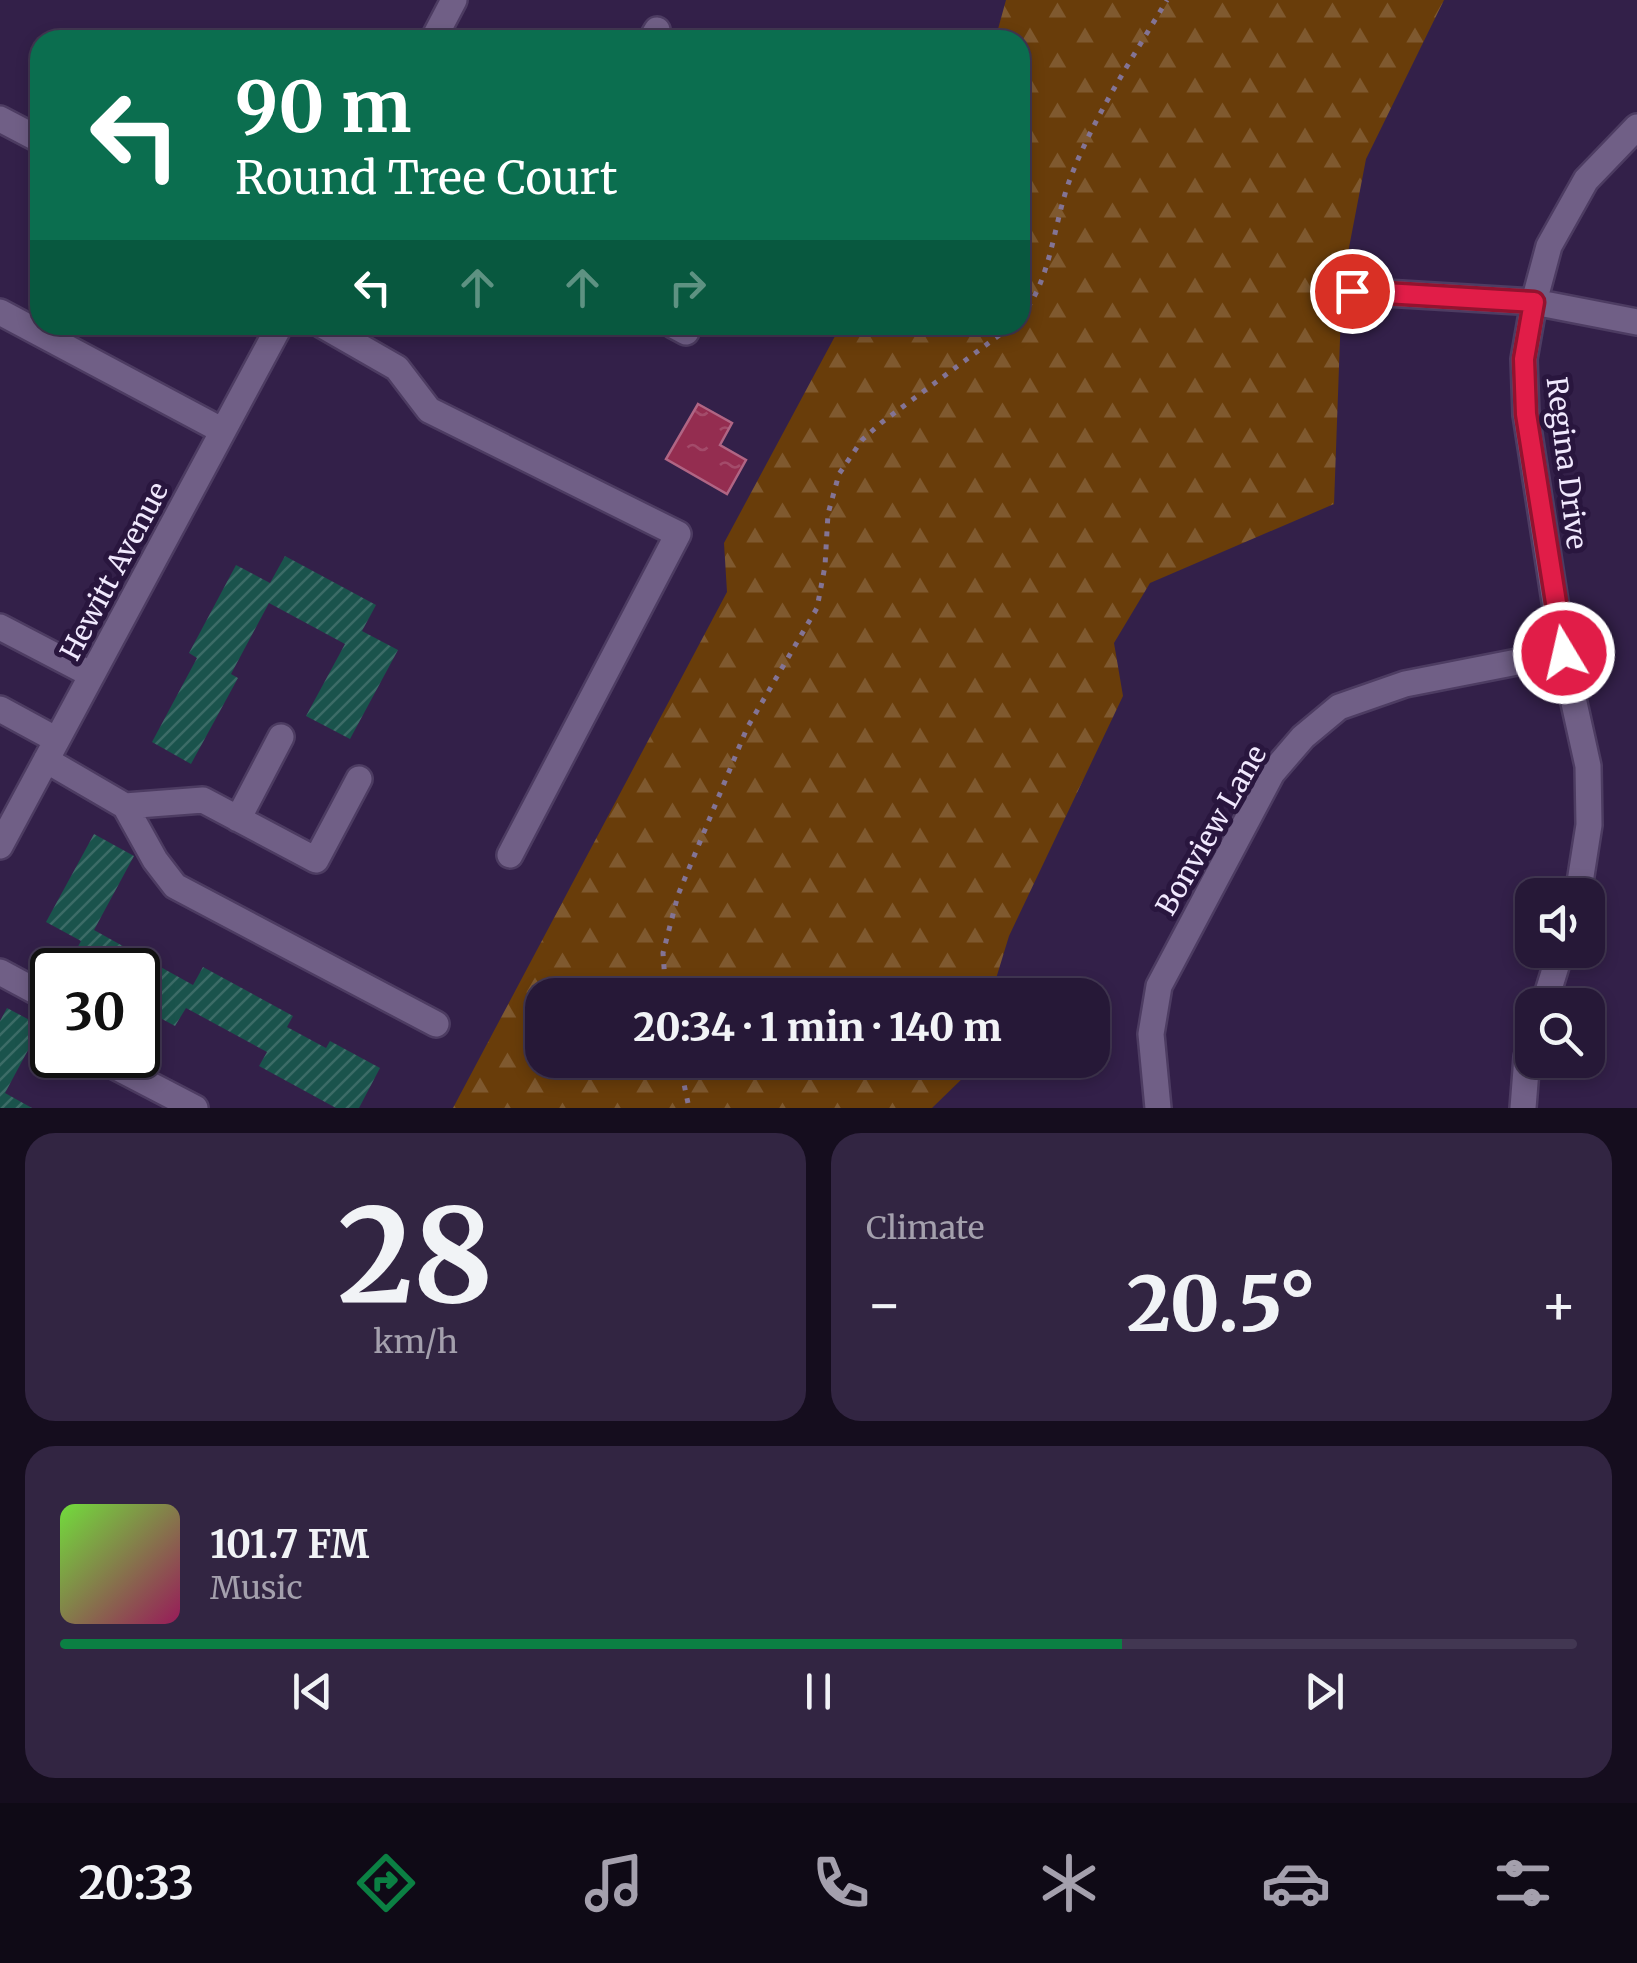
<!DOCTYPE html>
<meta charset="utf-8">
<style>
body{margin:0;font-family:Merriweather,serif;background:#322542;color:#f1f3f6;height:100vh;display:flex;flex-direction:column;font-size:38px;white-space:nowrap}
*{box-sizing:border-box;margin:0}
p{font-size:32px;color:#a4a0ad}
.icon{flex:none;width:55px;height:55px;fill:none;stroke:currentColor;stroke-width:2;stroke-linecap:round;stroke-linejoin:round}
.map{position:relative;height:1108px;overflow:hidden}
.panel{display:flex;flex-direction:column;gap:25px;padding:25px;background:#150d1e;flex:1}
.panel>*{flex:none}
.banner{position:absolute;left:30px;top:30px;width:1000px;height:305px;border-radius:30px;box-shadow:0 5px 15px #0003,0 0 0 2px #423752;background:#0b6e4f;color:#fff;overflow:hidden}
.buttons{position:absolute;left:1515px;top:878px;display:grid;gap:20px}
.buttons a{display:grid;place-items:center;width:90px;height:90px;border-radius:20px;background:#261837;box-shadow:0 5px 15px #0003,0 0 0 2px #423752;font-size:50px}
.speed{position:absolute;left:30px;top:948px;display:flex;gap:20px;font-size:50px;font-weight:700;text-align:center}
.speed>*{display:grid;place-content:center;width:130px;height:130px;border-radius:50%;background:#261837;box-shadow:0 5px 15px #0003,0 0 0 2px #423752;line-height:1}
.speed .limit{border:5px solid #111;border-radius:15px;background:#fff;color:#111}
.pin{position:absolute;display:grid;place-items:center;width:85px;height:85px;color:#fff;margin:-42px;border:5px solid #fff;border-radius:50%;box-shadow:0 2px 10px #0007}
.me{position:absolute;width:110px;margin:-55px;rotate:351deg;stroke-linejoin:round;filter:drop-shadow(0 0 8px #0008)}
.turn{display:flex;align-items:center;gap:35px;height:210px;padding:0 40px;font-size:45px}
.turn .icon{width:130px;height:130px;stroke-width:2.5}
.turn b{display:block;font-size:70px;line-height:85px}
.lanes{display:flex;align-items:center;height:95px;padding:0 40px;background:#0003;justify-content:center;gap:50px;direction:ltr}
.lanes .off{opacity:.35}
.big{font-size:75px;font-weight:800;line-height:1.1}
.panel .tile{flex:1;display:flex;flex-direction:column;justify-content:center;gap:15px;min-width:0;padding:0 35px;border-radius:30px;background:#322542}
.panel .dial{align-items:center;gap:0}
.dial b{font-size:130px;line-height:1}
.song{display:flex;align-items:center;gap:30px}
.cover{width:120px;height:120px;border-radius:15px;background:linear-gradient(135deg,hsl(100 70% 55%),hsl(330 70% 35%))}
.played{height:10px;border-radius:5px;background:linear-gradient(90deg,#0b8043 70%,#423752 70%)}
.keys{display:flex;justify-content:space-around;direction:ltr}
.heat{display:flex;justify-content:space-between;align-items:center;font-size:55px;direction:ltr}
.panel .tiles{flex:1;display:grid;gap:25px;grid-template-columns:1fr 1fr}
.tile:last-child{grid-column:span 2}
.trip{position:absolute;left:525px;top:978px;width:585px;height:100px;border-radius:30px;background:#261837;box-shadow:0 5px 15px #0003,0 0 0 2px #423752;font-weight:800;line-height:100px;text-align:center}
.tabs{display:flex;height:160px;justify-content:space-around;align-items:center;background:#0f0a16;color:#a4a0ad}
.tabs .icon{width:70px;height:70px}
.tabs .on{color:#0b8043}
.tabs b{font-size:45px;color:#f1f3f6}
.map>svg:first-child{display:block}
</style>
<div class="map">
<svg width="1637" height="1108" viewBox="0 0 1637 1108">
<defs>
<pattern id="forest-firs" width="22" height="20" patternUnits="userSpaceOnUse" patternTransform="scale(2.5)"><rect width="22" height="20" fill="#693d0a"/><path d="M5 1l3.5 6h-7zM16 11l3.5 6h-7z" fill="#7f592f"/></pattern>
<pattern id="water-ripples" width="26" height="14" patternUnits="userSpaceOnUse" patternTransform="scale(2.5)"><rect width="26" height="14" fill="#942d50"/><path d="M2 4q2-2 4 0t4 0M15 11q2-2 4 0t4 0" fill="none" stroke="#a34b6a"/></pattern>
<pattern id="building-hatch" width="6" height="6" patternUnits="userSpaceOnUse" patternTransform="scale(2.5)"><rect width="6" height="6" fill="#1a534c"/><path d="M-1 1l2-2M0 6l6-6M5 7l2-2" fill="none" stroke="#3c6c67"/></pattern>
</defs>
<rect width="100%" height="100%" fill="#332049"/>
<path fill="url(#forest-firs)" d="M1006 0H1444L1366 159 1342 284 1334 504 1150 583 1114 643 1123 696 1009 936 991 995H542V1060H972L969 1072 932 1108H453L727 592 724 543 841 325H1020V40H995Z"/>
<path fill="url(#water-ripples)" stroke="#b06584" stroke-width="2.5" d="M698 404 732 423 720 445 746 460 727 494 666 459Z"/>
<path fill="url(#building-hatch)" d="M285 556 376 605 362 631 398 650 350 739 306 716 345 644 269 603 231 674 238 678 191 764 152 742 197 658 189 653 236 565 270 583Z
M94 834 134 856 94 930 193 985 203 967 293 1016 287 1027 326 1048 330 1041 380 1068 359 1108H336L259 1066 267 1052 186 1008 175 1026 138 1006V970L67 967 81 941 46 922Z
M7 1008 41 1026 5 1093 32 1108H0V1021Z"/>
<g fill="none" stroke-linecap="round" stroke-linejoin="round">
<g stroke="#4d3c62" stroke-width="30">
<path id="minor" d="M433 40 454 0
M651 40 657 30
M0 119 40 140
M1352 291 1534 302 1637 322
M0 312 223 431
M322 325 397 368 429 410 678 534 510 855
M673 325 686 332
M0 627 92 675
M0 709 57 740
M46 760 125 806 155 860 175 886 436 1024
M125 806 203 800 316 860 359 779
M238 819 281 737
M0 846 280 325
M1578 895 1589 825 1588 766 1563 653 1526 415 1524 359 1534 302 1549 246 1586 180 1637 127
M0 972 52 1000
M1544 1005 1561 950
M93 1055 195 1108
M1158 1108 1151 1034 1159 986 1272 773 1303 737 1339 707 1405 684 1563 653
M1523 1108 1527 1057 1532 1041"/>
</g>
<path stroke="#837495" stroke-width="5" stroke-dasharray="5 8" stroke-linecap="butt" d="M1020 318C1052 280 1053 224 1070 179 1094 116 1133 57 1167 0
M666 995 663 953 678 895 747 728 817 608 825 566 828 514 839 474 862 440 881 423 1013 325
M679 1060 689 1108"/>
<use href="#minor" stroke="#705f86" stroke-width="25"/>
</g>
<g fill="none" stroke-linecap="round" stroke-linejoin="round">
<g stroke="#92132f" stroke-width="25">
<path id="route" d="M1352 291 1534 302 1524 359 1526 414 1564 653"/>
</g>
<use href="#route" stroke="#e11d48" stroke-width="18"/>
</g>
<g text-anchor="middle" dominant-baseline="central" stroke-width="10" stroke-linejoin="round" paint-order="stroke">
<g font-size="28" fill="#f0e8fd" stroke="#29163e">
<text transform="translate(1567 463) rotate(83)">Regina Drive</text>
<text transform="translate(114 571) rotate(-62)">Hewitt Avenue</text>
<text transform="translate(1211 830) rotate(-60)">Bonview Lane</text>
</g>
</g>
</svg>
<div class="buttons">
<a><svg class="icon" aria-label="sound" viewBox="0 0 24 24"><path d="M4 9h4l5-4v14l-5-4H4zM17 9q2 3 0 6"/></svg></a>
<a><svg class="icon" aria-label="search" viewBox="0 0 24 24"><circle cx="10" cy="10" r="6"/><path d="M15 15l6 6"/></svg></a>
</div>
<div class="speed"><div class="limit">30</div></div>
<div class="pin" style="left:1352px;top:291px;background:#d93025"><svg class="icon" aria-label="arrive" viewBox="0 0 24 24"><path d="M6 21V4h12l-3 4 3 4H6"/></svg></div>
<svg class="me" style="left:1564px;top:653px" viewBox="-20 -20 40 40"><circle r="17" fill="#e11d48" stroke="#fff" stroke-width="3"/><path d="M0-11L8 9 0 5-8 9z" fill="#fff"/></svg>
<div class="trip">20:34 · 1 min · 140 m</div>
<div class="banner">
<div class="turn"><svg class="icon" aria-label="left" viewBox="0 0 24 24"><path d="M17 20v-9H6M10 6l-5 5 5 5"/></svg><div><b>90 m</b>Round Tree Court</div></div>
<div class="lanes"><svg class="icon" aria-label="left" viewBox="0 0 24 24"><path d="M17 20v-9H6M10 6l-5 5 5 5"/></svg><svg class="icon off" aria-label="ahead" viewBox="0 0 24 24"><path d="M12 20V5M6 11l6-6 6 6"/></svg><svg class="icon off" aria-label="ahead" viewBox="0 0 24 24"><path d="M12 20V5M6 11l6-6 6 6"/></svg><svg class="icon off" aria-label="right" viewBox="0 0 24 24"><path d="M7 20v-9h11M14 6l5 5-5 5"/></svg></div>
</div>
</div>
<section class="panel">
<div class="tiles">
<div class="tile dial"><b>28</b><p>km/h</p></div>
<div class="tile"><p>Climate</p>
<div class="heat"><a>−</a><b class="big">20.5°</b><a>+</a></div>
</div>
<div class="tile">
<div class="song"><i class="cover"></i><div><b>101.7 FM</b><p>Music</p></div></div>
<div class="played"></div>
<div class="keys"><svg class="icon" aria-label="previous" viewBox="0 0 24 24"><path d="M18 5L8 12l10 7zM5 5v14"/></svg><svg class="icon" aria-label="pause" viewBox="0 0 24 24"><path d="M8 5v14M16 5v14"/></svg><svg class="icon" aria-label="next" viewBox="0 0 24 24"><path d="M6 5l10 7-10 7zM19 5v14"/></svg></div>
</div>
</div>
</section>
<nav class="tabs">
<b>20:33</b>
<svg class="icon on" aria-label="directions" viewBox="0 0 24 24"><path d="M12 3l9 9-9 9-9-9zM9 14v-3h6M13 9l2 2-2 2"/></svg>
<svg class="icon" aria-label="music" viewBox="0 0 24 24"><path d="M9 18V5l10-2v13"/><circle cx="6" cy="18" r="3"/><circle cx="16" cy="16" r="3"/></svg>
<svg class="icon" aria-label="phone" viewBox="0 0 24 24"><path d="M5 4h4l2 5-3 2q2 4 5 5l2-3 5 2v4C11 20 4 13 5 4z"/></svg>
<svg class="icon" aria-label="climate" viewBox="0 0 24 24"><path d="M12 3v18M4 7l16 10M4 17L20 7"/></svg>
<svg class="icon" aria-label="car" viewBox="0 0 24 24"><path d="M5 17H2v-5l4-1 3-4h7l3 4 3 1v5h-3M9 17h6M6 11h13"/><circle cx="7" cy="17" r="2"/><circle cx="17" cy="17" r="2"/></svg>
<svg class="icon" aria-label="filters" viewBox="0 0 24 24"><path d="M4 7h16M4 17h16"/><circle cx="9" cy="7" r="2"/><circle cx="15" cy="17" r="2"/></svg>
</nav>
